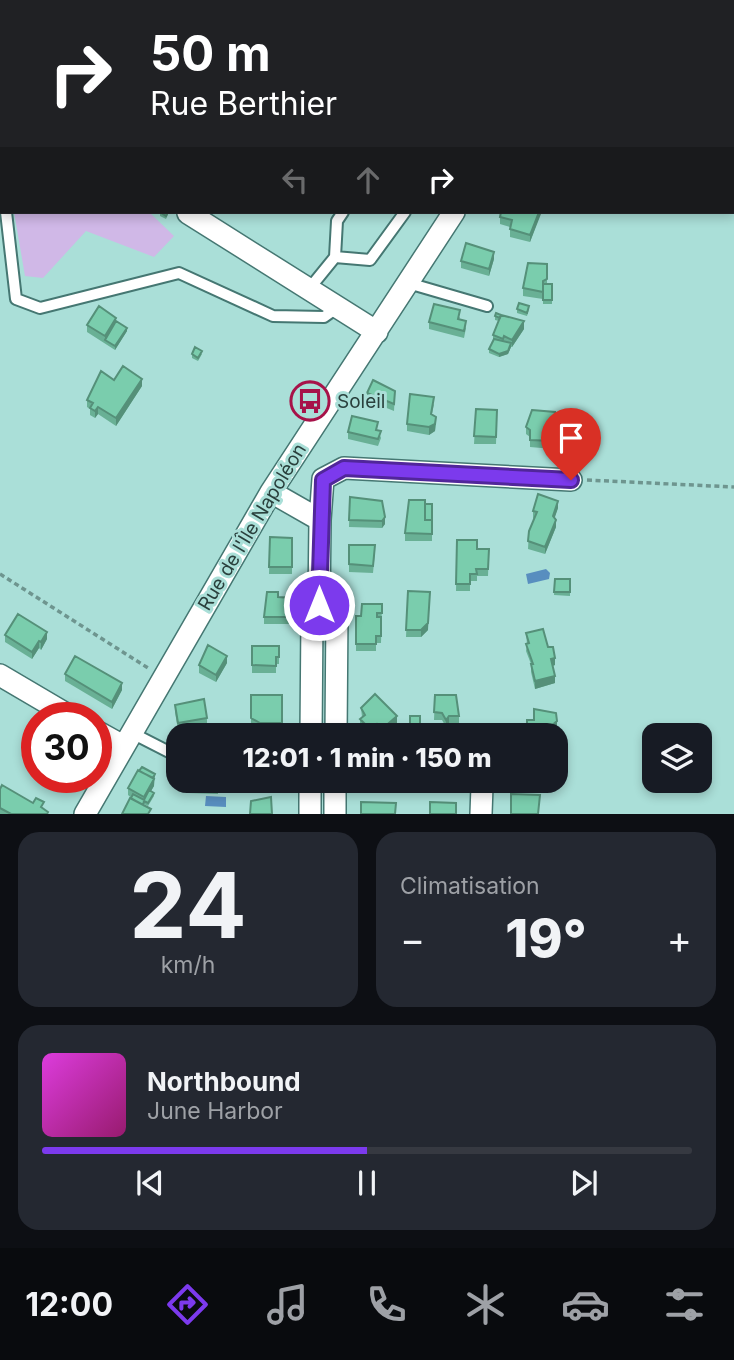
<!DOCTYPE html>
<html lang="fr">
<meta charset="utf-8">
<style>
body{margin:0;font-family:Inter,sans-serif;background:#242831;color:#f1f3f6;height:100vh;display:flex;flex-direction:column;font-size:26px;white-space:nowrap}
*{box-sizing:border-box;margin:0}
p{font-size:23px;color:#9ea1a6}
.icon{flex:none;width:38px;height:38px;fill:none;stroke:currentColor;stroke-width:2;stroke-linecap:round;stroke-linejoin:round}
.map{position:relative;height:814px;overflow:hidden}
.sheet{display:flex;flex-direction:column;gap:18px;padding:18px;background:#0d0f14;flex:1}
.sheet>*{flex:none}
.top-card{position:absolute;left:0px;top:0px;width:735px;height:214px;box-shadow:0 4px 10px #0003;background:#202124;color:#fff;overflow:hidden}
.buttons{position:absolute;left:642px;top:723px;display:grid;gap:14px}
.buttons a{display:grid;place-items:center;width:70px;height:70px;border-radius:14px;background:#171b24;box-shadow:0 4px 10px #0003;font-size:35px}
.speed{position:absolute;left:21px;top:702px;display:flex;gap:14px;font-size:35px;font-weight:700;text-align:center}
.speed>*{display:grid;place-content:center;width:91px;height:91px;border-radius:50%;background:#171b24;box-shadow:0 4px 10px #0003;line-height:1}
.speed .limit{border:10px solid #d22;background:#fff;color:#111}
.pin{position:absolute;display:grid;place-items:center;width:60px;height:60px;color:#fff;margin:-72px -30px;border-radius:50% 50% 50% 0;rotate:-45deg;box-shadow:0 0 7px #0007}
.pin .icon{rotate:45deg}
.me{position:absolute;width:77px;margin:-38px;rotate:0deg;stroke-linejoin:round;filter:drop-shadow(0 0 5px #0008)}
.turn{display:flex;align-items:center;gap:24px;height:147px;padding:0 35px;font-size:32px}
.turn .icon{width:91px;height:91px;stroke-width:2.5}
.turn b{display:block;font-size:49px;line-height:60px}
.lanes{display:flex;align-items:center;height:66px;padding:0 35px;background:#0003;justify-content:center;gap:35px;direction:ltr}
.lanes .off{opacity:.35}
.big{font-size:52px;font-weight:800;line-height:1.1}
.sheet .tile{flex:1;display:flex;flex-direction:column;justify-content:center;gap:10px;min-width:0;padding:0 24px;border-radius:21px;background:#242831}
.sheet .dial{align-items:center;gap:0}
.dial b{font-size:91px;line-height:1}
.song{display:flex;align-items:center;gap:21px}
.cover{width:84px;height:84px;border-radius:10px;background:linear-gradient(135deg,hsl(300 70% 55%),hsl(320 70% 35%))}
.played{height:7px;border-radius:4px;background:linear-gradient(90deg,#7c3aed 50%,#363941 50%)}
.keys{display:flex;justify-content:space-around;direction:ltr}
.heat{display:flex;justify-content:space-between;align-items:center;font-size:38px;direction:ltr}
.sheet .tiles{flex:1;display:grid;gap:18px;grid-template-columns:1fr 1fr}
.tile:last-child{grid-column:span 2}
.trip{position:absolute;left:166px;top:723px;width:402px;height:70px;border-radius:21px;background:#171b24;box-shadow:0 4px 10px #0003;font-weight:800;line-height:70px;text-align:center}
.tab-bar{display:flex;height:112px;justify-content:space-around;align-items:center;background:#090b0e;color:#9ea1a6}
.tab-bar .icon{width:49px;height:49px}
.tab-bar .active{color:#7c3aed}
.tab-bar b{font-size:32px;color:#f1f3f6}
.map>svg:first-child{display:block}
</style>
<div class="map">
<svg width="734" height="814" viewBox="0 0 734 814">
<rect width="100%" height="100%" fill="#aadfd8"/>
<path fill="#d0b8e7" d="M14 212H149L174 236 154 257 86 231 43 278 25 276Z"/>
<path fill="#588ebf" d="M0 0H80L2 2 0 81Z
M546 569 550 573 549 579 528 584 526 574Z
M206 796 226 797V807L205 806Z"/>
<g fill="none" stroke-linecap="round" stroke-linejoin="round">
<g stroke="#457772" stroke-width="14">
<path id="service" d="M542 0V2
M0 203 2 205
M6 212 16 299 40 308 179 273 273 316 324 317 338 307
M335 257 370 260 405 212
M408 283 487 306
M309 289 335 257 337 221 343 212
M130 732 175 755"/>
</g>
<g stroke="#457772" stroke-width="24">
<path id="minor" d="M510 0 512 2
M591 2 592 0
M188 213 377 332
M271 492 320 520 319 605 312 617 311 735
M320 520 323 479 344 468 571 480
M319 605 337 611 336 735
M0 675 73 718
M96 731 123 746
M85 814 271 492 454 212
M310 814V780
M335 814V780
M481 814 482 786 486 780"/>
</g>
<path stroke="#6e958f" stroke-width="3.5" stroke-dasharray="5 3.5" stroke-linecap="butt" d="M733 44H734
M587 480 734 487
M0 574 148 668"/>
<use href="#service" stroke="#fff" stroke-width="10"/>
<use href="#minor" stroke="#fff" stroke-width="21"/>
</g>
<path fill="#69b095" d="M160 212H169L166 219 160 216Z
M541 212 530 242 510 237V227L500 224V217Z
M494 259 489 276 461 268V261Z
M547 264V284H552V304H543V299L523 296V288Z
M517 309H529L527 316 517 313Z
M495 316 524 329 512 347H511L508 354 499 357 489 353V349L493 341V335L499 321 495 320Z
M460 317 459 319 466 328 464 338 429 329V322Z
M116 321 127 331 115 350 87 332V325Z
M192 354H202L198 361 192 358Z
M114 380 142 386 116 426 98 414 95 418 90 415V409L87 407V400Z
M395 391 394 411 367 400V393Z
M434 404 432 414 436 424 435 431 429 435 407 431V424Z
M476 409 497 410 496 444H474Z
M555 412 553 449 530 447V437L526 434V427Z
M378 430 381 438 378 446 348 439V432Z
M350 497 382 501 385 524 382 528 349 527Z
M432 504V541H405V533L425 507Z
M558 508 554 518 556 527 545 554 528 549 529 531 534 519 533 518V511Z
M270 537 292 538V574H269Z
M457 540 477 549H489L488 576H477V581H470V591H456Z
M349 545 375 552 373 573 349 572Z
M555 579H570V596L554 595Z
M408 591 428 630 421 637H406Z
M278 597 293 598V624H264V617Z
M382 604 381 643H376V651H356V616H361Z
M526 633 548 647 555 665 553 666 555 683 535 689 531 672V664L526 651 527 644Z
M5 635 47 639 41 650 39 648 32 659 5 642Z
M252 646H279V664H276V673H252Z
M227 663 216 682 199 673V665Z
M65 674 122 690 112 709 65 681Z
M251 695H282V730H260L251 725Z
M435 695 459 716V723H449L446 727 442 720H434Z
M175 705 207 718V725L178 730 175 712Z
M361 708 397 723 384 735H381L377 731 373 735H368L360 726V719L362 717Z
M410 716H420V734H410Z
M37 724V755L34 753 32 758 24 753V746Z
M155 778 154 780V786L151 791 154 796 148 806 144 804V806L151 814 128 795V788Z
M188 780H218V794L188 793Z
M0 789 44 809 48 814H0Z"/>
<path fill="#559079" d="M539 212H541V214L530 242V235Z
M494 252V259L489 276V269Z
M116 318V325L105 340V336Z
M524 321V329L512 347V340Z
M127 328V331L115 350V346Z
M511 343V347L508 354 499 357V354Z
M142 379V386L116 426V418Z
M98 407V414L95 418V411Z
M436 417 435 431 429 435V427Z
M558 501V508L553 523V516Z
M385 517V524L382 528V521Z
M556 520V527L545 554V547Z
M430 592 428 630 421 637V630Z
M47 632V639L41 650V642Z
M39 641V648L32 659V652Z
M227 656V663L216 682V675Z
M555 658V665L551 666V659Z
M555 676V683L535 689V681Z
M122 683V690L112 709V702Z
M397 716V723L384 735H382V729Z
M449 716V723L446 727V720Z
M557 721V728L549 735 550 727Z
M377 724V731L373 735H371V730Z
M34 746V753L32 758V751Z
M155 774 154 786 145 801H144L142 812 144 797Z"/>
<path fill="#7acdad" stroke="#559079" stroke-width="2" d="M246 0H295L294 2H246Z
M160 212H168L166 216Z
M501 212H539L530 235 510 229 512 220 500 217Z
M466 243 494 252 489 269 461 261Z
M528 263 547 264V279L543 281V292L523 288Z
M543 284H552V300H543Z
M519 303 529 306 527 313 517 309Z
M434 304 460 310 458 319 466 321 464 331 429 322Z
M99 306 116 318 105 336 87 325Z
M496 313 503 316 501 315 500 318 495 316Z
M501 315 524 321 512 340 504 336 503 339 493 335Z
M116 321 127 328 115 346 105 340Z
M494 339 511 343 508 351 499 354 489 349Z
M195 347 202 351 198 358 192 354Z
M123 366 142 379 116 418 98 407 95 411 90 408 93 403 87 400 101 371 114 380Z
M373 380 395 391 394 404 367 393Z
M410 394 434 397 431 414 436 417 435 424 429 427 407 424Z
M476 409 497 410 496 437 474 436Z
M532 410 555 412 553 441 530 440V430L526 427Z
M352 416 378 422 376 430 381 431 378 439 348 432Z
M538 494 558 501 553 516 556 520 545 547 528 541 529 531 537 512 533 511Z
M350 497 382 501 385 517 382 521 349 520Z
M409 500H425V520H432V534L405 533Z
M425 504H432V524V520H425Z
M270 537 292 538V567H269Z
M457 540H477V549H489L488 569H476L477 574H470V584H456Z
M349 545H375L373 566 349 564Z
M555 579H570V592H554Z
M408 591 430 592 428 623 421 630H406Z
M267 592H278V597L293 598V617H264Z
M362 604H382V613H377V617H381V636H376V644H356V616H361Z
M18 614 47 632 41 642 39 641 32 652 5 635Z
M543 629 548 647H553L555 658 551 659 555 676 535 681 531 664H533L526 644 529 643 526 633Z
M208 645 227 656 216 675 199 665Z
M252 646H279V657H276V666L252 665Z
M75 656 122 683 112 702 65 674Z
M375 694 397 716 382 729 377 724 371 730 360 719 365 715 361 708Z
M251 695H282V723H260L251 718Z
M435 695H456L459 716H449L446 720 442 713 434 712Z
M204 699 207 718 178 723 175 705Z
M534 709 556 713 557 721 550 727 549 735H527V720H534Z
M410 716H420V730H410Z
M37 724V747L34 746 32 751 24 746Z
M142 767 155 774 153 778 139 771Z
M138 770 154 779 144 797 128 788Z
M188 780H218V786L188 785Z
M2 785 33 803 36 798 44 802 41 807 48 812 47 814H11L0 808V789Z
M149 790 154 793 148 803 144 801 143 805 131 798 133 794 144 800Z
M511 794 540 795 538 814H511Z
M271 797 272 814H250L251 801Z
M130 798 151 809 148 814H122Z
M361 802 396 803 395 814H361Z
M430 802 456 803V814H430Z"/>
<g fill="none" stroke-linecap="round" stroke-linejoin="round">
<g stroke="#51269a" stroke-width="18">
<path id="route" d="M319 605 323 480 344 468 571 480"/>
</g>
<use href="#route" stroke="#7c3aed" stroke-width="12"/>
</g>
<defs>
<g id="bus-ring" transform="scale(2.0125)"><circle r="9.5" fill="#aadfd8" stroke="#a71249" stroke-width="1.5"/><path d="M-5-6H5V4H4V6H2V4H-2V6H-4V4H-5ZM-3.5-4V0h7V-4ZM-3.5 1.2v1.5H-2V1.2ZM2 1.2v1.5H3.5V1.2Z" fill="#a71249"/></g>
</defs>
<g fill-rule="evenodd">
<use href="#bus-ring" x="310" y="401"/>
</g>
<g text-anchor="middle" dominant-baseline="central" stroke-width="6" stroke-linejoin="round" paint-order="stroke">
<g font-size="19" fill="#2a403d" stroke="#aadfd8" text-anchor="start">
<text x="337" y="401">Soleil</text>
</g>
<g font-size="19" fill="#2a403d" stroke="#aadfd8">
<text transform="translate(252 527) rotate(-59)">Rue de l'Île Napoléon</text>
</g>
</g>
</svg>
<div class="buttons">
<a><svg class="icon" aria-label="layers" viewBox="0 0 24 24"><path d="M12 4l9 5-9 5-9-5zM3 14l9 5 9-5"/></svg></a>
</div>
<div class="speed"><div class="limit">30</div></div>
<div class="pin" style="left:571px;top:480px;background:#d93025"><svg class="icon" aria-label="arrive" viewBox="0 0 24 24"><path d="M6 21V4h12l-3 4 3 4H6"/></svg></div>
<svg class="me" style="left:319px;top:605px" viewBox="-20 -20 40 40"><circle r="17" fill="#7c3aed" stroke="#fff" stroke-width="3"/><path d="M0-11L8 9 0 5-8 9z" fill="#fff"/></svg>
<div class="trip">12:01 · 1 min · 150 m</div>
<div class="top-card">
<div class="turn"><svg class="icon" aria-label="right" viewBox="0 0 24 24"><path d="M7 20v-9h11M14 6l5 5-5 5"/></svg><div><b>50 m</b>Rue Berthier</div></div>
<div class="lanes"><svg class="icon off" aria-label="left" viewBox="0 0 24 24"><path d="M17 20v-9H6M10 6l-5 5 5 5"/></svg><svg class="icon off" aria-label="ahead" viewBox="0 0 24 24"><path d="M12 20V5M6 11l6-6 6 6"/></svg><svg class="icon" aria-label="right" viewBox="0 0 24 24"><path d="M7 20v-9h11M14 6l5 5-5 5"/></svg></div>
</div>
</div>
<section class="sheet">
<div class="tiles">
<div class="tile dial"><b>24</b><p>km/h</p></div>
<div class="tile"><p>Climatisation</p>
<div class="heat"><a>−</a><b class="big">19°</b><a>+</a></div>
</div>
<div class="tile">
<div class="song"><i class="cover"></i><div><b>Northbound</b><p>June Harbor</p></div></div>
<div class="played"></div>
<div class="keys"><svg class="icon" aria-label="previous" viewBox="0 0 24 24"><path d="M18 5L8 12l10 7zM5 5v14"/></svg><svg class="icon" aria-label="pause" viewBox="0 0 24 24"><path d="M8 5v14M16 5v14"/></svg><svg class="icon" aria-label="next" viewBox="0 0 24 24"><path d="M6 5l10 7-10 7zM19 5v14"/></svg></div>
</div>
</div>
</section>
<nav class="tab-bar">
<b>12:00</b>
<svg class="icon active" aria-label="directions" viewBox="0 0 24 24"><path d="M12 3l9 9-9 9-9-9zM9 14v-3h6M13 9l2 2-2 2"/></svg>
<svg class="icon" aria-label="music" viewBox="0 0 24 24"><path d="M9 18V5l10-2v13"/><circle cx="6" cy="18" r="3"/><circle cx="16" cy="16" r="3"/></svg>
<svg class="icon" aria-label="phone" viewBox="0 0 24 24"><path d="M5 4h4l2 5-3 2q2 4 5 5l2-3 5 2v4C11 20 4 13 5 4z"/></svg>
<svg class="icon" aria-label="climate" viewBox="0 0 24 24"><path d="M12 3v18M4 7l16 10M4 17L20 7"/></svg>
<svg class="icon" aria-label="car" viewBox="0 0 24 24"><path d="M5 17H2v-5l4-1 3-4h7l3 4 3 1v5h-3M9 17h6M6 11h13"/><circle cx="7" cy="17" r="2"/><circle cx="17" cy="17" r="2"/></svg>
<svg class="icon" aria-label="filters" viewBox="0 0 24 24"><path d="M4 7h16M4 17h16"/><circle cx="9" cy="7" r="2"/><circle cx="15" cy="17" r="2"/></svg>
</nav>
